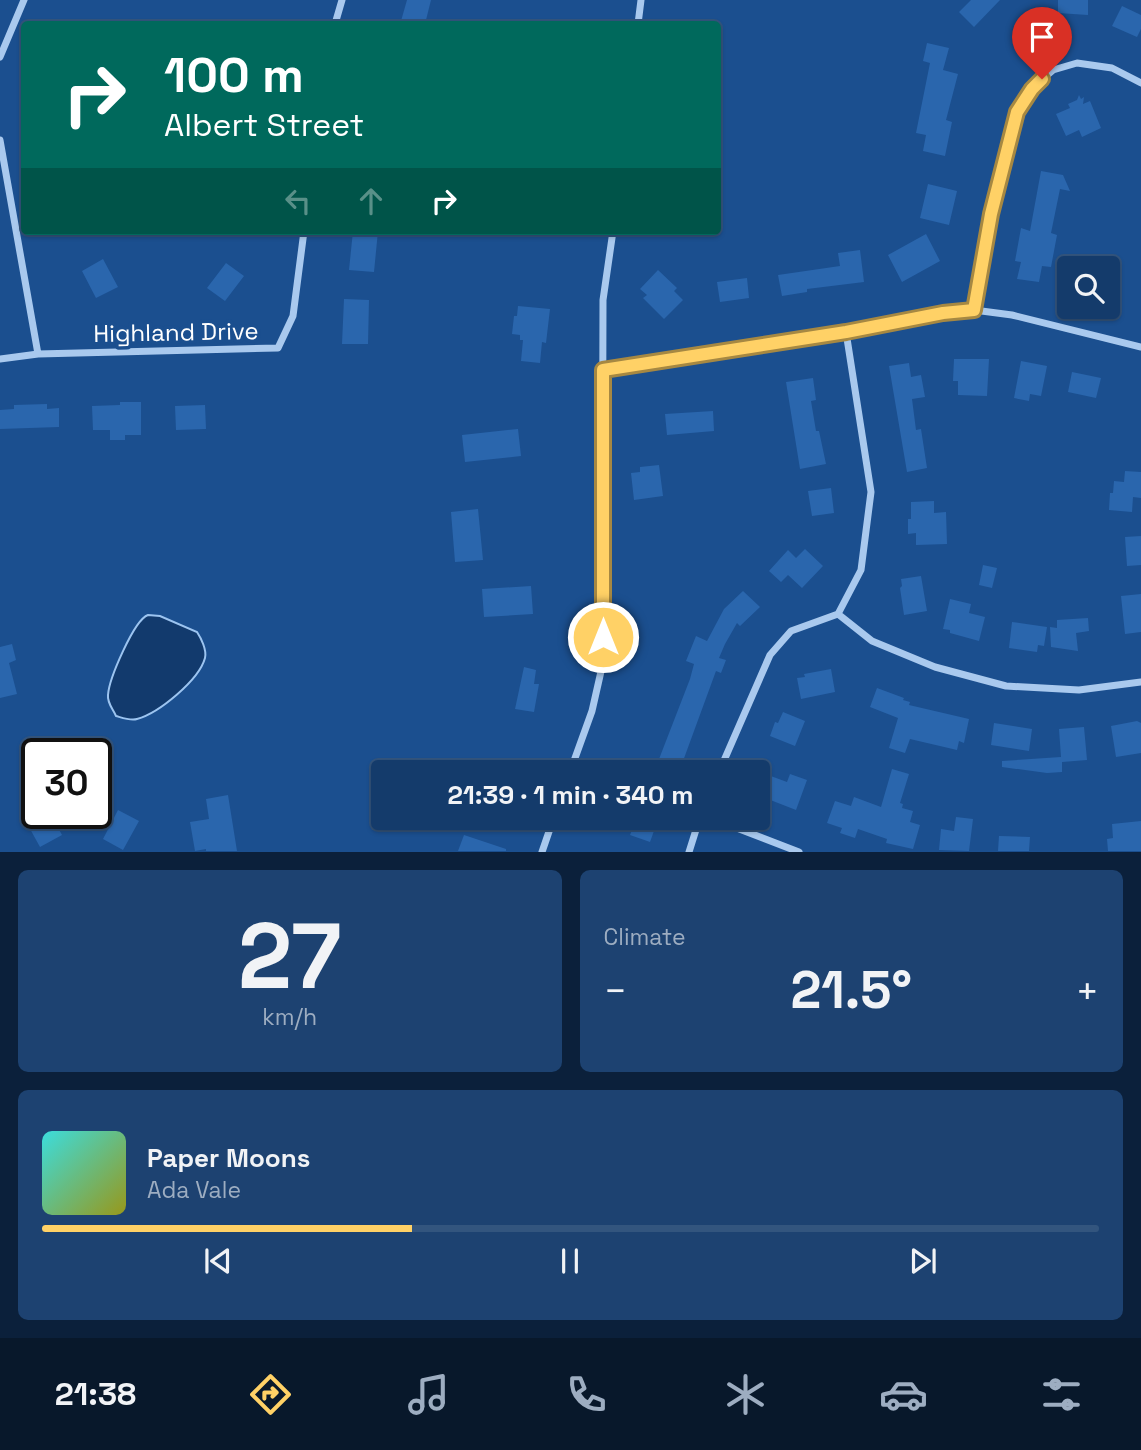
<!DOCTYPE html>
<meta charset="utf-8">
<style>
body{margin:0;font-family:"Space Grotesk",sans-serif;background:#1d4271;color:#f1f3f6;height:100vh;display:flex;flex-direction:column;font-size:26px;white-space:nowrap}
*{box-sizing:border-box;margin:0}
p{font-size:23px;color:#9dadc1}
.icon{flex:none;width:38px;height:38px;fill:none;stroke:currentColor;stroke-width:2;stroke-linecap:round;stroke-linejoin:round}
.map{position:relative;height:852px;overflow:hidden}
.details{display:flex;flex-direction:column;gap:18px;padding:18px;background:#0b203b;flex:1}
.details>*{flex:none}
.top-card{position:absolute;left:21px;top:21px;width:700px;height:214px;border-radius:7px;box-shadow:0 2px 5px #0004,0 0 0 2px #33557e;background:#00695c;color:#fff;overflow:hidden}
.controls{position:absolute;left:1057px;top:256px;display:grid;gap:14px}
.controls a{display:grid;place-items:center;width:63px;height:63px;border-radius:7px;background:#143b6b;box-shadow:0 2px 5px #0004,0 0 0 2px #33557e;font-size:35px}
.speed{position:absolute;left:21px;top:738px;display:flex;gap:14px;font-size:35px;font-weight:700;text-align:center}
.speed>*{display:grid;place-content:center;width:91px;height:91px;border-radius:50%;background:#143b6b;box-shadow:0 2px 5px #0004,0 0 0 2px #33557e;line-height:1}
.speed .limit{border:4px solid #111;border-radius:10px;background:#fff;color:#111}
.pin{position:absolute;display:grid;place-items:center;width:60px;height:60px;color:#fff;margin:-72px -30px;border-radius:50% 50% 50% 0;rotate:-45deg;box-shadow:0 0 7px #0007}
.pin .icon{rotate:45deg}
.me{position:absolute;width:77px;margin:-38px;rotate:0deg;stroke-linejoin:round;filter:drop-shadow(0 0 5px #0008)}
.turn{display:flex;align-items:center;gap:24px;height:147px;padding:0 28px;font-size:32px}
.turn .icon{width:91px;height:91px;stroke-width:2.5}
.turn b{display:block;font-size:49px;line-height:60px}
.lanes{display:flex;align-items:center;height:66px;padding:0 28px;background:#0003;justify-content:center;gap:35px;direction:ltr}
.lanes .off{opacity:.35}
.big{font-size:52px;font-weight:800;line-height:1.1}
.details .tile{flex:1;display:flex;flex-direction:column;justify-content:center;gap:10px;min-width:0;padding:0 24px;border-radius:10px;background:#1d4271}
.details .dial{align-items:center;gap:0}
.dial b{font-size:91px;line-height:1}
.song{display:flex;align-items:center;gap:21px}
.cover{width:84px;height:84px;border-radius:10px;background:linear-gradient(135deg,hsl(180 70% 55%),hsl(60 70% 35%))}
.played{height:7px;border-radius:4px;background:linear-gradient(90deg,#ffd166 35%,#33557e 35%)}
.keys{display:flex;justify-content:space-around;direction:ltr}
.heat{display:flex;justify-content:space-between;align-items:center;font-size:38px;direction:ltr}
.details .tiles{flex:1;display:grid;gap:18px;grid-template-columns:1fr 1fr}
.tile:last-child{grid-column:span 2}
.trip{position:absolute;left:371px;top:760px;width:399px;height:70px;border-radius:7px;background:#143b6b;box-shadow:0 2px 5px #0004,0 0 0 2px #33557e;font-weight:800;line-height:70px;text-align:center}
.tabs{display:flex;height:112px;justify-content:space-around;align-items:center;background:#08182b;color:#9dadc1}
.tabs .icon{width:49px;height:49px}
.tabs .current{color:#ffd166}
.tabs b{font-size:32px;color:#f1f3f6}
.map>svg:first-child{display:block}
</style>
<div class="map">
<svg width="1141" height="852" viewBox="0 0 1141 852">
<rect width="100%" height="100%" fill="#1b4f8f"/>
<path fill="#123a6d" stroke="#9cc4f0" stroke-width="2" d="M148 615 160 616 197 632C201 638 207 650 205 658 199 680 159 713 137 719 131 721 123 718 116 716 113 709 107 703 108 695 109 679 134 620 148 615Z"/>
<path fill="#2a66ad" d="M407 0H431L425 24 401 21Z
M971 0H1000L974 27 959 12Z
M1058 0H1088V15L1058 13Z
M1122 6 1141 15V29L1137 37 1112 26Z
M927 43 949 48 943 70 958 74 946 120 952 122 945 156 923 151 926 135 916 133 930 63 923 61Z
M1079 95 1081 99 1084 97 1083 104 1090 101 1101 128 1082 137 1079 130 1066 136 1056 114 1070 108 1068 104 1077 100Z
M1041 171 1063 175 1070 191 1060 189 1051 233 1057 235 1051 267 1042 266 1039 282 1017 279 1021 262 1015 261 1021 228 1030 231Z
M928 184 957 191 949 225 920 218Z
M353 231H378L374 272 349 270Z
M926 234 940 261 902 282 888 255Z
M860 250 864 282 807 289V292L782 296 778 275 840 266 838 253Z
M103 259 118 287 96 298 82 271Z
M226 263 244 276 225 301 207 288Z
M658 270 677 288 674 291 683 300 664 319 643 298 647 295 640 289Z
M747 278 749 298 720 302 717 282Z
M344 299 369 300 368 344H342Z
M518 306 550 309 546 343 542 342 540 363 521 361 523 340H520V335L512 334 514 316H517Z
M954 359H989L987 396 958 395V381H953Z
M1021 361 1047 366 1041 396 1030 394 1029 401 1014 398Z
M909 363 911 377 921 375 925 397 912 399 916 430 921 429 927 468 907 472 889 366Z
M1072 372 1101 378 1096 398 1068 392Z
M813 378 816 400 811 401 816 431H819L826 464 800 469 786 382Z
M120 402H141V435H125V440H110V430H93L92 406 120 405Z
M47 404V409L59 408V427L0 429V410L14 409V405Z
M205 405 206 429 176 430 175 406Z
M713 411 714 431 667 435 665 414Z
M518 429 521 456 465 462 462 435Z
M659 465 663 496 634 500 631 473 640 472V467Z
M1125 471 1141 472V498L1133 497 1132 512 1109 510 1110 493H1113L1114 481 1124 482Z
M831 488 834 513 812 516 808 491Z
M934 501V513L946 512 947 544 916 545V533L908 534V519H911V502Z
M478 509 483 560 455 562 451 512Z
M1141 536V565L1127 566 1125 537Z
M805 549 823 566 802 588 788 575 781 582 769 571 788 550 796 558Z
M983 565 997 568 992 588 979 585Z
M921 576 927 611 904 615 900 588 902 586 901 579Z
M531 586 533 614 484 617 482 589Z
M743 591 760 607 740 626 737 623 725 644 719 658 726 660 721 673 716 671 679 772H654L690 679 694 664 686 661 696 636 707 641 724 609Z
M1141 594V632L1125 634 1121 596Z
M950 599 971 604 969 613 985 617 979 641 950 633V630L943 629Z
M1088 618 1089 631 1076 633 1078 651 1051 647 1050 627 1057 628V620Z
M1012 622 1047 627 1044 646 1038 645 1037 652 1009 648Z
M12 644 16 660 9 663 17 694 0 698V647Z
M524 667 536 670 534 684H539L534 712 515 709Z
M831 669 835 692 801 699 797 678 805 677 804 674Z
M877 688 904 698 903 700 910 702 909 705 969 719 964 743 959 741 957 750 910 739 905 753 889 748 898 718 870 707Z
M783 712 805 721 795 746 770 736 775 722 778 723Z
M1137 721 1141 723V753L1116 757 1111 726Z
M994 723 1032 729 1029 751 991 745Z
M1084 727 1087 760 1062 762V772L1047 773 1002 767V761L1061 757 1059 729Z
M892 769 909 774 900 803 903 804 902 808 913 811 910 822 920 825 913 849 886 843 887 839 858 829 855 838 840 833 842 828 827 823 835 801 851 806 854 797 881 807Z
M790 774 807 780 796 810 760 796 768 775 787 782Z
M228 795 237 851H206V849L195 851 190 822 209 819 206 799Z
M37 800V814H51L62 835 40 847 19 809Z
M118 810 139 821 123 850 103 839Z
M637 817H659L650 842 630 835Z
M956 817 973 819 969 851 939 850 941 829 954 831Z
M1141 821V851H1108L1107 839 1113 838 1112 824Z
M464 835 506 849V851H458Z
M999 836 1030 837 1029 851H998Z"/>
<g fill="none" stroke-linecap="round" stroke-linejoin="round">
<path stroke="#a9c9ee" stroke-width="7" d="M335 24 342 0
M638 24 641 0
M0 57 24 0
M0 140 38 354 278 348 293 316 304 231
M974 310 991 214 1017 112 1032 88 1053 70 1077 63 1112 68 1141 83
M0 359 38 354
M603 370 846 332 943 312 974 310 1012 315 1141 347
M838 614 872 641 935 667 1006 686 1079 690 1141 682
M570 772 592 711 602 667 603 300 613 231
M719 772 770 655 791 631 838 614 861 570 871 492 846 332
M708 817 799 852
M542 852 554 817
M689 852 700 817"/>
</g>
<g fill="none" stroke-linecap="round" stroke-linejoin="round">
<g stroke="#a68842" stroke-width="18">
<path id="route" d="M603 637V370L846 332 943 313 974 310 991 214 1017 112 1032 89 1042 79"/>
</g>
<use href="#route" stroke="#ffd166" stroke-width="12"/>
</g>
<g text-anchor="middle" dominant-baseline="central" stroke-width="7" stroke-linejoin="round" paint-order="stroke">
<g font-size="24" fill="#fff" stroke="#1b4f8f">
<text transform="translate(176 332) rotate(-1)">Highland Drive</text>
</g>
</g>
</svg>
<div class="controls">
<a><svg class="icon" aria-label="search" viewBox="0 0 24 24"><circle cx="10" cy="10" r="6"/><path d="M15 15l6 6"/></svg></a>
</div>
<div class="speed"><div class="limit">30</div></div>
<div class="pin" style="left:1042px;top:79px;background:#d93025"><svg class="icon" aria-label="arrive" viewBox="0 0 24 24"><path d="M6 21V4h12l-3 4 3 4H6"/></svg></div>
<svg class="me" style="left:603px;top:637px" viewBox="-20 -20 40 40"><circle r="17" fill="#ffd166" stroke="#fff" stroke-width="3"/><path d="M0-11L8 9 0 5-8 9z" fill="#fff"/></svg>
<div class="trip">21:39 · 1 min · 340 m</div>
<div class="top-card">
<div class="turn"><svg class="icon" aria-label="right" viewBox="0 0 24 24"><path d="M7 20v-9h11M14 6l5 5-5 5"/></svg><div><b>100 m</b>Albert Street</div></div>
<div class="lanes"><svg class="icon off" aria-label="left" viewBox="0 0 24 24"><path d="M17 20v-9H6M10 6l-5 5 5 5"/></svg><svg class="icon off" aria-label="ahead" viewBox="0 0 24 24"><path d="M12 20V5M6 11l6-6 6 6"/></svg><svg class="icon" aria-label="right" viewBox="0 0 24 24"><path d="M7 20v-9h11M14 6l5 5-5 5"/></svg></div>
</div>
</div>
<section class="details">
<div class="tiles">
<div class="tile dial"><b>27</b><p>km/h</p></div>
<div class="tile"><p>Climate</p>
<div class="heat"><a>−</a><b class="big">21.5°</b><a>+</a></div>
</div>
<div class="tile">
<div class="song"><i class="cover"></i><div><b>Paper Moons</b><p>Ada Vale</p></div></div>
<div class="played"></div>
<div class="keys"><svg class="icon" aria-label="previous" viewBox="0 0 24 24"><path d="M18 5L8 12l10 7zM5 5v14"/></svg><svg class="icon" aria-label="pause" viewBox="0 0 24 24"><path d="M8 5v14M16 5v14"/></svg><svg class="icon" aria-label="next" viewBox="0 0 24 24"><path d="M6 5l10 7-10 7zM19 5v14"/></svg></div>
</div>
</div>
</section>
<nav class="tabs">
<b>21:38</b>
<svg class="icon current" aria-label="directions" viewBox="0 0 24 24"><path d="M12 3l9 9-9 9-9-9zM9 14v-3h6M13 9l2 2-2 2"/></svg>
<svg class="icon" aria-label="music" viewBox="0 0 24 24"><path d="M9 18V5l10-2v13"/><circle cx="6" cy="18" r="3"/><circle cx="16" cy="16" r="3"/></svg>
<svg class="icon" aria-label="phone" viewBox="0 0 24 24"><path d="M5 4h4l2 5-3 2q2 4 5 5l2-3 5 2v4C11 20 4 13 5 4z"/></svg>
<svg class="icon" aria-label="climate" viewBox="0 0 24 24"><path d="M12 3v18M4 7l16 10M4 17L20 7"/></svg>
<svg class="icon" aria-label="car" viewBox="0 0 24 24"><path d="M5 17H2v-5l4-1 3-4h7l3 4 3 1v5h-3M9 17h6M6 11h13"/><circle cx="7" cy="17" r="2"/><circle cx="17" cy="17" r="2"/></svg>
<svg class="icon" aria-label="filters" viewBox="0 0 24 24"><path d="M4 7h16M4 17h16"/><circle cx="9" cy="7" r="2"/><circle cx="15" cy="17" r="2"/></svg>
</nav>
